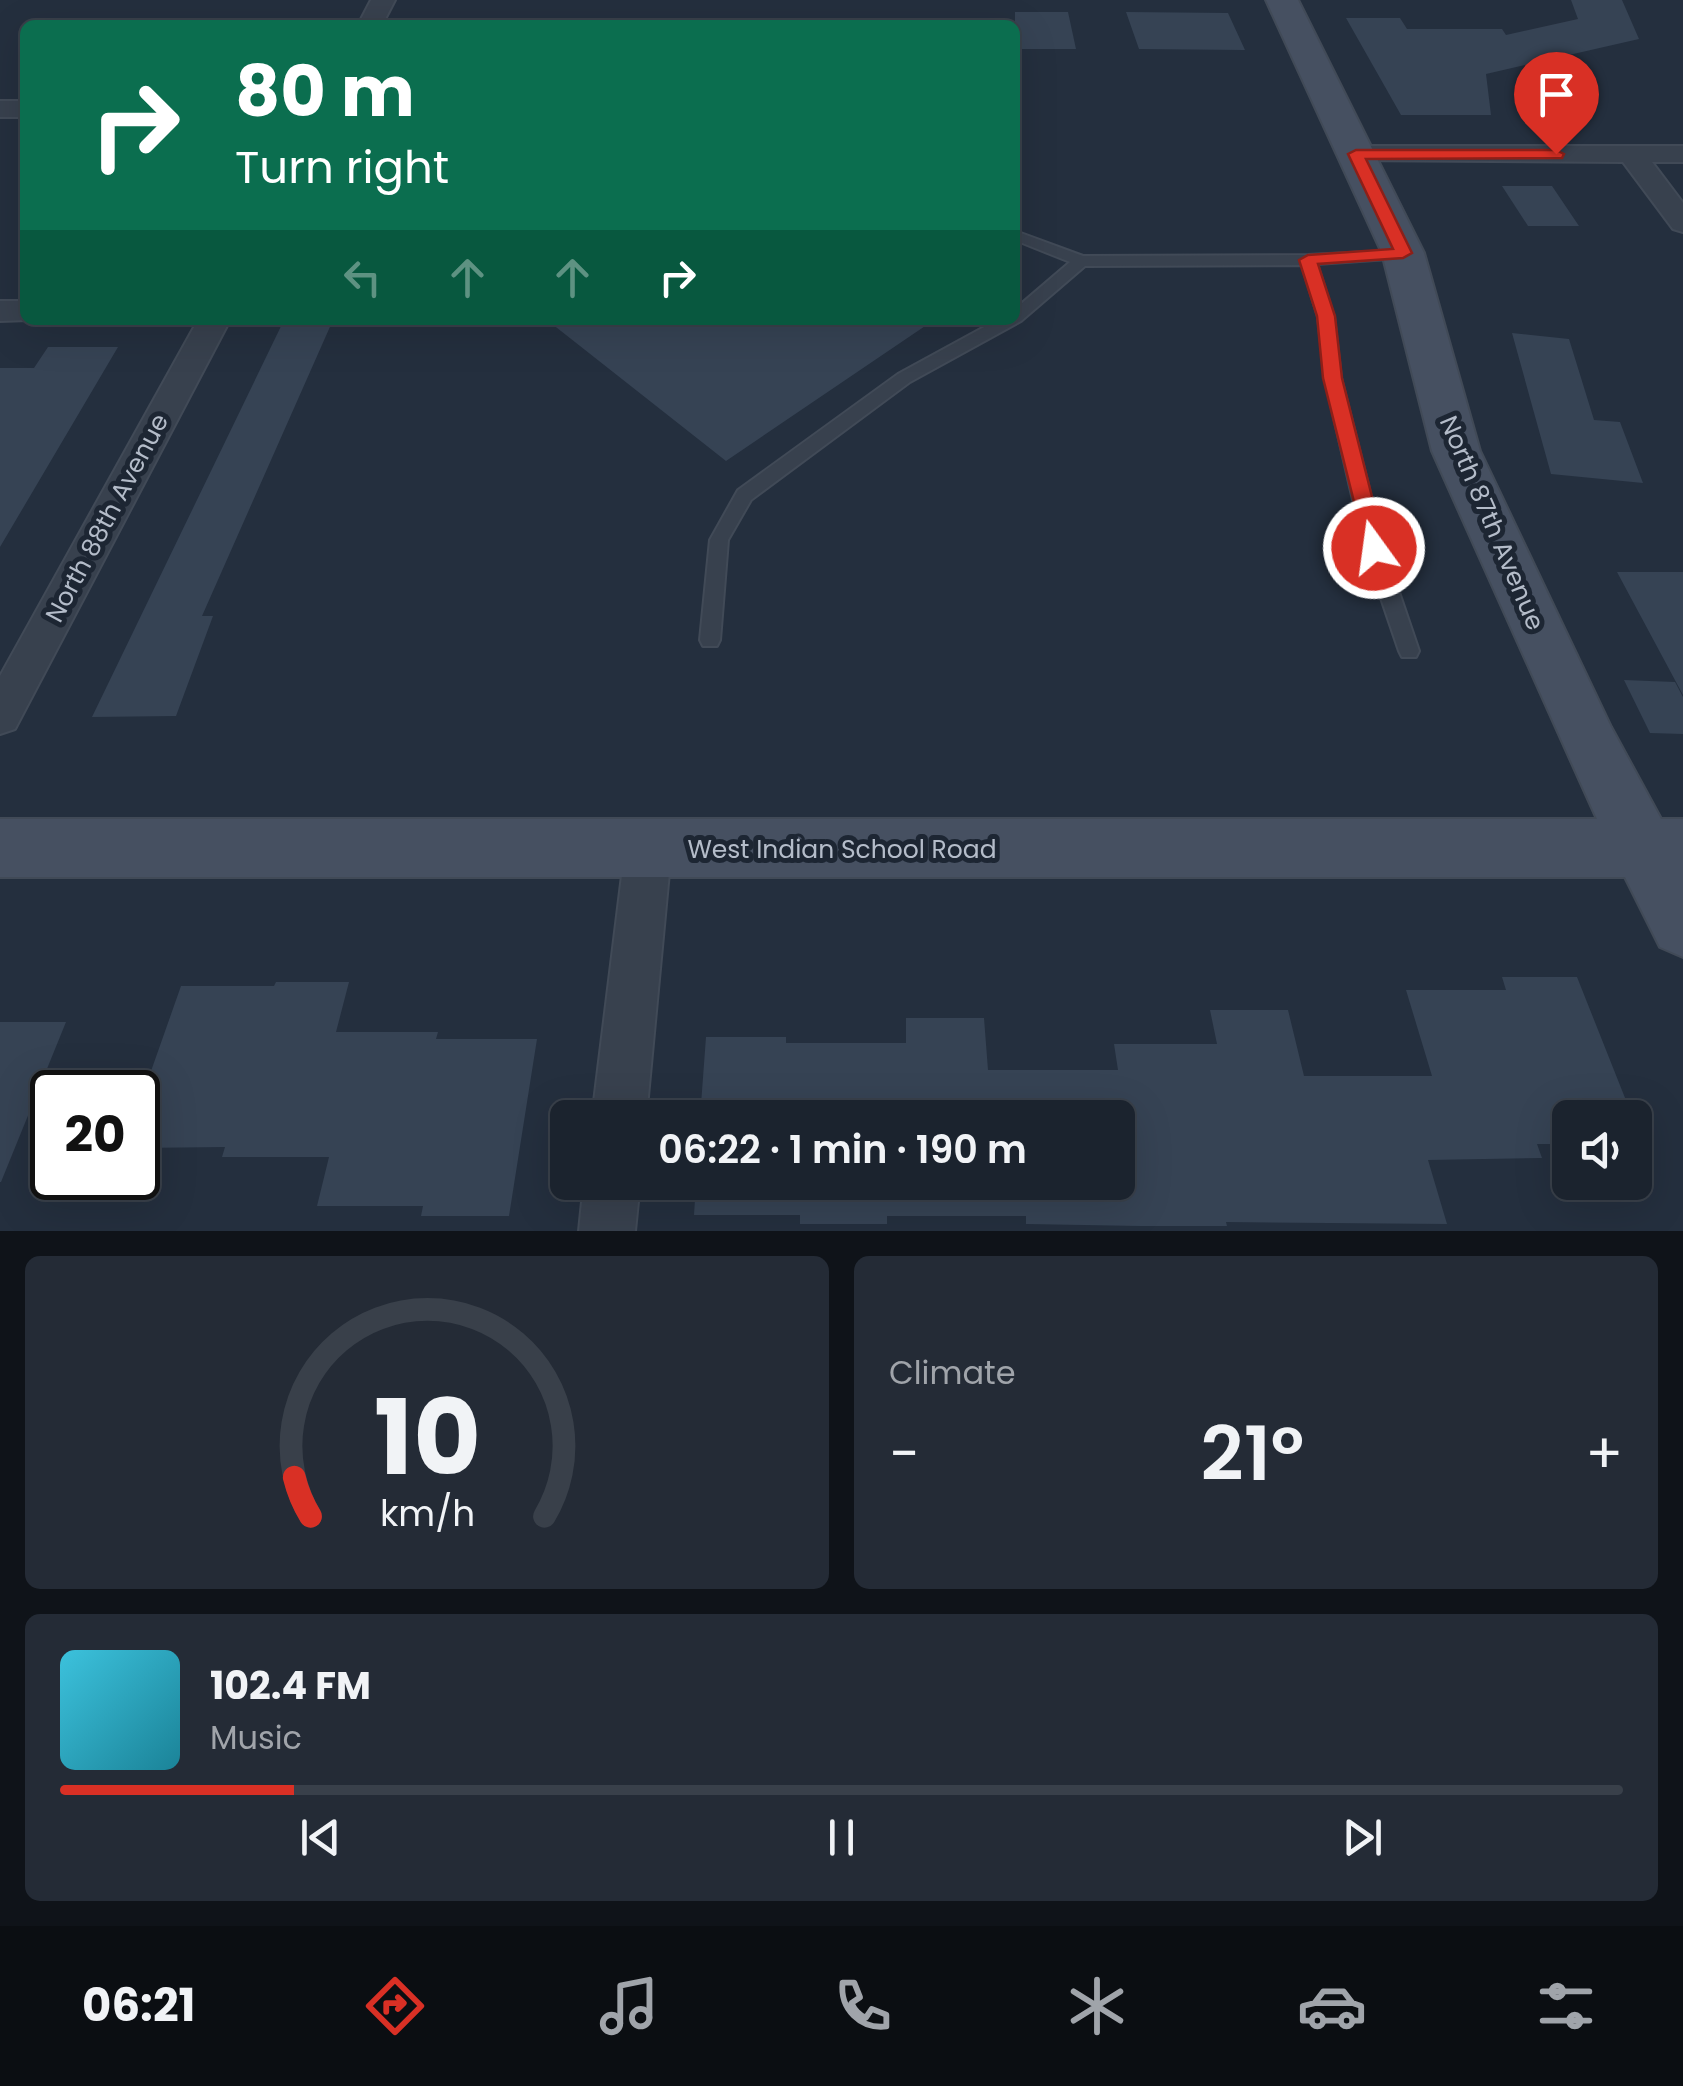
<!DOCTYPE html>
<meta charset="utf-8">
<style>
body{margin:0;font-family:Poppins,sans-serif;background:#242b36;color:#f1f3f6;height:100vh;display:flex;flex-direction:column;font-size:38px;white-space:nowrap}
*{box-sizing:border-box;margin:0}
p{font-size:32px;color:#a0a4aa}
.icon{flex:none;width:55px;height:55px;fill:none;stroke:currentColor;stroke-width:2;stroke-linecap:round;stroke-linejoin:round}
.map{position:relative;height:1231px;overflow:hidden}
.side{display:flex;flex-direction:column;gap:25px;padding:25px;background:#0f1319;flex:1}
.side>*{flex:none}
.guide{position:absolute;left:20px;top:20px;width:1000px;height:305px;border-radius:15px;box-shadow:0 10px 40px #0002,0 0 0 2px #39404a;background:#0b6e4f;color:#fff;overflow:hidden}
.controls{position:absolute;left:1552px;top:1100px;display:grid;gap:20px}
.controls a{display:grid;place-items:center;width:100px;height:100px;border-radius:15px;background:#1b232e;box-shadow:0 10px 40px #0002,0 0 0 2px #39404a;font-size:50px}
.speed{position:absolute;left:30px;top:1070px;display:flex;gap:20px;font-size:50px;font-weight:700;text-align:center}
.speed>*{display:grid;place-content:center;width:130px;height:130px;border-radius:50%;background:#1b232e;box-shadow:0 10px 40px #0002,0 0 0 2px #39404a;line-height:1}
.speed .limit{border:5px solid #111;border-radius:15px;background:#fff;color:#111}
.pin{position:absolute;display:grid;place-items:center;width:85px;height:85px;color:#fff;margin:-102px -42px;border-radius:50% 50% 50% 0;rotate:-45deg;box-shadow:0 0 10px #0007}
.pin .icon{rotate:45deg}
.me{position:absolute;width:110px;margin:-55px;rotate:346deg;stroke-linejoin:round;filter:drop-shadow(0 0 8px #0008)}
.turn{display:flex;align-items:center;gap:35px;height:210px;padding:0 50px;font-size:45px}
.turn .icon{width:130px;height:130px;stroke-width:2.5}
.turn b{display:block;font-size:70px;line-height:85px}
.lanes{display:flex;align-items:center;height:95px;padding:0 50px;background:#0003;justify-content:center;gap:50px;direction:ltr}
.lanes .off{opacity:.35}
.big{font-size:75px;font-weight:600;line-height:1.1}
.side .tile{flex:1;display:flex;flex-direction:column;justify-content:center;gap:15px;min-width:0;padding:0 35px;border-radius:15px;background:#242b36}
.side .dial{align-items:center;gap:0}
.dial svg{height:260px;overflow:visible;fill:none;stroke:#39404a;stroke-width:7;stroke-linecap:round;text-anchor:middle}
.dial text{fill:#f1f3f6;stroke:none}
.song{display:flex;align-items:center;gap:30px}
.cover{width:120px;height:120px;border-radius:15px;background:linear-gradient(135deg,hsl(190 70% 55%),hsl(190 70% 35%))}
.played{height:10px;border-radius:5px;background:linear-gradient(90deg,#d93025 15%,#39404a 15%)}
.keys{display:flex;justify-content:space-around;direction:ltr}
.heat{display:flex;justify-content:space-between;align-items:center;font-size:55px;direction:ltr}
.side .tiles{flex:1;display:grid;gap:25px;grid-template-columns:1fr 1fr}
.tile:last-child{grid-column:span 2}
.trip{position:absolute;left:550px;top:1100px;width:585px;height:100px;border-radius:15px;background:#1b232e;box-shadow:0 10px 40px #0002,0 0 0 2px #39404a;font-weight:600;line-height:100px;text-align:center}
.dock{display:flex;height:160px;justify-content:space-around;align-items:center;background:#0b0e12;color:#a0a4aa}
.dock .icon{width:70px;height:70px}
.dock .active{color:#d93025}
.dock b{font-size:45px;color:#f1f3f6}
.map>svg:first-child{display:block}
</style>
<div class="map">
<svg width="1683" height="1231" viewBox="0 0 1683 1231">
<rect width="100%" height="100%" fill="#242f3e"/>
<path fill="#364354" d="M1571 0H1622L1639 39 1486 74 1491 115H1401L1346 18H1400L1407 29H1502L1506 35 1578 19Z
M1015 12H1068L1076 49H1015Z
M1126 12 1228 13 1245 50 1139 49Z
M1502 186H1552L1579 226H1528Z
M284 320H333L202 616H213L176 716 92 717Z
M547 320H934L726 461Z
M1512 333 1569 339 1594 420 1620 422 1643 483 1551 474Z
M48 347H118L0 547V368H34Z
M1617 572H1683V695Z
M1624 680 1675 682 1683 697V734L1650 733Z
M1502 977H1577L1633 1118H1570V1144H1537L1542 1158 1428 1160 1447 1224 1226 1222 1227 1226H1140L1026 1224V1216H887V1224H800V1215H694L696 1182H1134L1124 1118H700L706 1037H786V1043H906V1018H984L988 1070H1118L1114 1044H1217L1210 1010H1288L1304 1076H1432L1406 990H1506Z
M276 982H349L336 1032H438L436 1039H537L509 1216H421L423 1206H317L329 1157H222L225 1147 138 1148V1108L181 986H274Z
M0 1022H66L1 1182H0Z"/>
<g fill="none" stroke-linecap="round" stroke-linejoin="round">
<g stroke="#414a57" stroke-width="4">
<path id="lane" d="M1015 231 1083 256 1308 255 1408 250V256L1403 258 1317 264 1334 317 1341 378 1384 548 1419 651 1416 657H1402L1399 651 1364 548 1325 378 1318 317 1302 265 1085 266 1021 321 910 382 751 500 728 540 720 640 717 646H703L700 640 710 540 738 490 898 374 997 320H1015V309L1070 262 1015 240Z"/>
</g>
<g stroke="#414a57" stroke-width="4">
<path id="street" d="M371 0H395L382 25H358Z
M0 101H25V117H0Z
M1356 146H1683V162H1652L1683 203V232L1673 229 1623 162 1346 160 1342 154 1346 148Z
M0 301H25V320H29L0 321Z
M198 320H230L15 729 0 734V676Z
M648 830 664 836 671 851 646 1118H592L625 851 632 836Z
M584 1182H640L635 1231H579Z"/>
</g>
<g stroke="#414a57" stroke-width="4">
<path id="secondary" d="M1266 0H1298L1424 253 1480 451 1611 727 1661 819H1683V957L1660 947 1625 877H0V819H1597L1432 451 1382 253Z"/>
</g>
<use href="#lane" fill="#38414e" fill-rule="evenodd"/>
<use href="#street" fill="#38414e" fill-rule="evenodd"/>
<use href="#secondary" fill="#465061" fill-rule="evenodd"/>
</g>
<path fill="#d93025" stroke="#8d1f18" stroke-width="2.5" d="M1556 150 1564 154 1562 158 1366 159 1412 253 1403 258 1318 264 1335 316 1342 378 1385 548 1374 556 1367 554 1323 378 1317 316 1299 260 1308 255 1393 249 1348 154 1356 150Z"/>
<g text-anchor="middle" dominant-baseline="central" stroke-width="10" stroke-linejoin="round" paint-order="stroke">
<g font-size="25" fill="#b4bcc9" stroke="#1d2633">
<text transform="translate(107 518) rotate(-62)">North 88th Avenue</text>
<text transform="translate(1492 523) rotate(67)">North 87th Avenue</text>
<text x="842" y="849">West Indian School Road</text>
</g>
</g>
</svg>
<div class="controls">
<a><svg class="icon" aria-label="sound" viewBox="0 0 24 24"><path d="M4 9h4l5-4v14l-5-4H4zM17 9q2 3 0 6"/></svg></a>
</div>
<div class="speed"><div class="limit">20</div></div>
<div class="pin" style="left:1556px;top:154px;background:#d93025"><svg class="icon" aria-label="arrive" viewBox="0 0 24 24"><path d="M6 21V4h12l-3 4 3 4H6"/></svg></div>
<svg class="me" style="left:1374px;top:548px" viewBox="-20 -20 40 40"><circle r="17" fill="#d93025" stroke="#fff" stroke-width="3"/><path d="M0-11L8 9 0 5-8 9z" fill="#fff"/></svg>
<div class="trip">06:22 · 1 min · 190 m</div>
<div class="guide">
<div class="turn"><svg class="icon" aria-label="right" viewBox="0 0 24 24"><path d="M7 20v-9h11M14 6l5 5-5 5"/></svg><div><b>80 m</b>Turn right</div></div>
<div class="lanes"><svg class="icon off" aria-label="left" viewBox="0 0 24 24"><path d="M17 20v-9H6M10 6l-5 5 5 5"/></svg><svg class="icon off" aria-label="ahead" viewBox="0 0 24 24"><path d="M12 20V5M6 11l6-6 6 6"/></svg><svg class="icon off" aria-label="ahead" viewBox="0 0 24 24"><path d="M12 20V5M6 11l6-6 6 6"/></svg><svg class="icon" aria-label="right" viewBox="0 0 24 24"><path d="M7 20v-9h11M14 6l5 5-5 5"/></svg></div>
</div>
</div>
<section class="side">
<div class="tiles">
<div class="tile dial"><svg viewBox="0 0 100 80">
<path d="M14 69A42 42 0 1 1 86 69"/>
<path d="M14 69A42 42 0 0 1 9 57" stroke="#d93025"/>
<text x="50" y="56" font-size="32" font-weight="700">10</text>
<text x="50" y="72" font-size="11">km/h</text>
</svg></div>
<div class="tile"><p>Climate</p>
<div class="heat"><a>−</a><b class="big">21°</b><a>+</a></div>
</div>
<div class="tile">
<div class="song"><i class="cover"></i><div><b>102.4 FM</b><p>Music</p></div></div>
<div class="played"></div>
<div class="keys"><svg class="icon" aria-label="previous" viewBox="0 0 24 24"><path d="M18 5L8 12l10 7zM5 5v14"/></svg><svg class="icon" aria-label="pause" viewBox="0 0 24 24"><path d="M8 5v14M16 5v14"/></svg><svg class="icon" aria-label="next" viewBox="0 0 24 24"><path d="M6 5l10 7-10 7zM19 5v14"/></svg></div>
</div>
</div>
</section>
<nav class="dock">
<b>06:21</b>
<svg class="icon active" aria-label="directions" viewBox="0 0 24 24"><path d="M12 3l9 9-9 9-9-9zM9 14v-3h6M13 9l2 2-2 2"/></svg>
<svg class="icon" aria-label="music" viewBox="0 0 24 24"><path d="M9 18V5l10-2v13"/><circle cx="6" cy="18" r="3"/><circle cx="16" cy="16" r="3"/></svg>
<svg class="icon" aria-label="phone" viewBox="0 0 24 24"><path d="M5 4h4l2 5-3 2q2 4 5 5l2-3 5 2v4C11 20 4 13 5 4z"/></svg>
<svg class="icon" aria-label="climate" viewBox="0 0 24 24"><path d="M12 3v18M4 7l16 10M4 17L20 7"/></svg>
<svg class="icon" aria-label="car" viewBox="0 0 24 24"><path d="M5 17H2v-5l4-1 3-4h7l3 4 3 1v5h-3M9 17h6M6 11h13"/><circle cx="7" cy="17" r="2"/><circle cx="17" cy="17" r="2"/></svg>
<svg class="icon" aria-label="filters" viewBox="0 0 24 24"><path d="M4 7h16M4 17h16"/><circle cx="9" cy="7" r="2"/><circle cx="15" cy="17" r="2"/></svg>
</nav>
